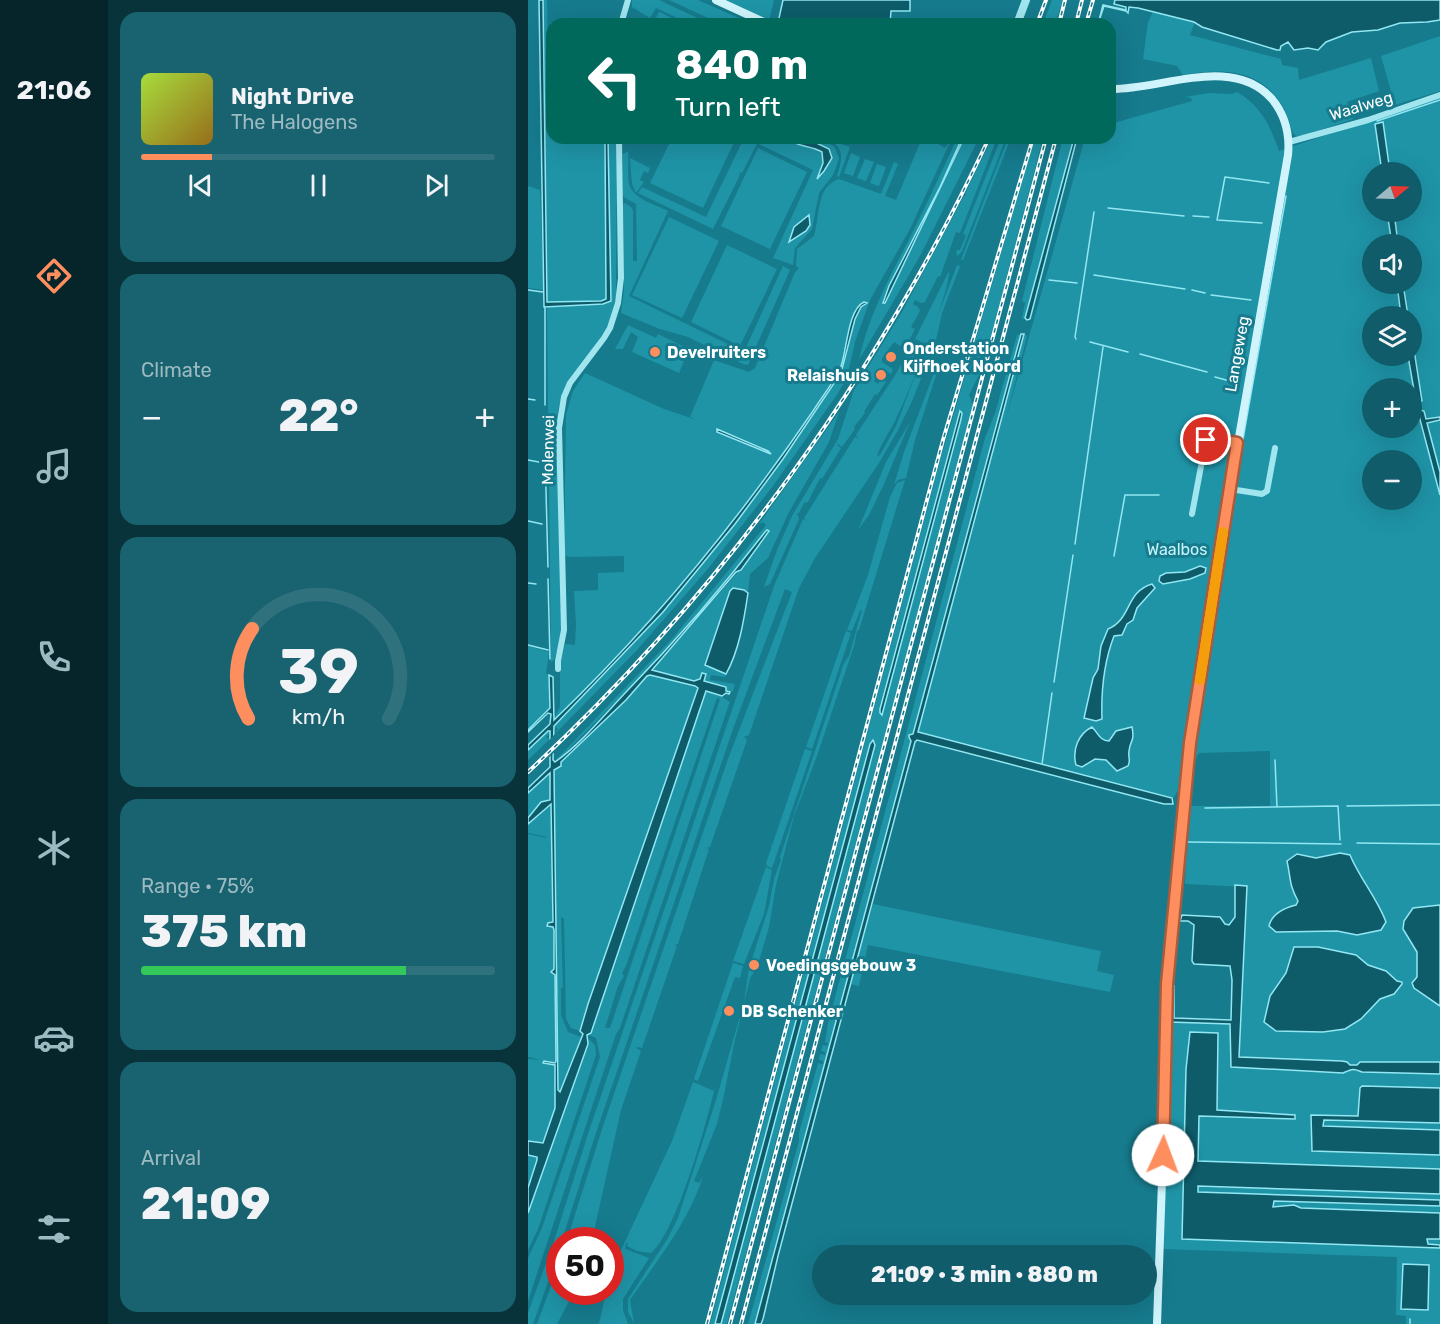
<!DOCTYPE html>
<meta charset="utf-8">
<style>
body{margin:0;font-family:Rubik,sans-serif;background:#196270;color:#f1f3f6;height:100vh;display:flex;flex-direction:column;font-size:22px;white-space:nowrap}
*{box-sizing:border-box;margin:0}
p{font-size:20px;color:#9cbac1}
.icon{flex:none;width:33px;height:33px;fill:none;stroke:currentColor;stroke-width:2;stroke-linecap:round;stroke-linejoin:round}
.map{position:relative;flex:1;overflow:hidden}
.drawer{display:flex;flex-direction:column;gap:12px;padding:12px;background:#09333a;width:420px}
.drawer>*{flex:none}
.top-card{position:absolute;left:18px;top:18px;width:570px;height:126px;border-radius:18px;box-shadow:0 6px 24px #0002;background:#00695c;color:#fff;overflow:hidden}
.needle{width:39px;rotate:71deg}
.fabs{position:absolute;left:834px;top:162px;display:grid;gap:12px}
.fabs a{display:grid;place-items:center;width:60px;height:60px;border-radius:50%;background:#105c6a;box-shadow:0 6px 24px #0002;font-size:30px}
.speed{position:absolute;left:18px;top:1227px;display:flex;gap:12px;font-size:30px;font-weight:700;text-align:center}
.speed>*{display:grid;place-content:center;width:78px;height:78px;border-radius:50%;background:#105c6a;box-shadow:0 6px 24px #0002;line-height:1}
.speed .limit{border:9px solid #d22;background:#fff;color:#111}
.pin{position:absolute;display:grid;place-items:center;width:51px;height:51px;color:#fff;margin:-26px;border:3px solid #fff;border-radius:50%;box-shadow:0 2px 6px #0007}
.me{position:absolute;width:66px;margin:-33px;rotate:2deg;stroke-linejoin:round;filter:drop-shadow(0 0 4px #0008)}
.turn{display:flex;align-items:center;gap:21px;height:126px;padding:0 30px;font-size:27px}
.turn .icon{width:78px;height:78px;stroke-width:2.5}
.turn b{display:block;font-size:42px;line-height:51px}
.big{font-size:45px;font-weight:800;line-height:1.1}
.drawer .card{flex:1;display:flex;flex-direction:column;justify-content:center;gap:9px;min-width:0;padding:0 21px;border-radius:18px;background:#196270}
.drawer .dial{align-items:center;gap:0}
.dial svg{height:156px;overflow:visible;fill:none;stroke:#30717e;stroke-width:7;stroke-linecap:round;text-anchor:middle}
.dial text{fill:#f1f3f6;stroke:none}
.song{display:flex;align-items:center;gap:18px}
.cover{width:72px;height:72px;border-radius:9px;background:linear-gradient(135deg,hsl(80 70% 55%),hsl(40 70% 35%))}
.played{height:6px;border-radius:3px;background:linear-gradient(90deg,#ff8e5f 20%,#30717e 20%)}
.keys{display:flex;justify-content:space-around;direction:ltr}
.heat{display:flex;justify-content:space-between;align-items:center;font-size:33px;direction:ltr}
.charge{height:9px;border-radius:4px;background:linear-gradient(90deg,#34c759 75%,#30717e 0)}
.trip{position:absolute;left:284px;top:1245px;width:345px;height:60px;border-radius:30px;background:#105c6a;box-shadow:0 6px 24px #0002;font-weight:800;line-height:60px;text-align:center}
main{display:flex;flex:1;min-height:0}
.tabs{display:flex;flex-direction:column;width:108px;justify-content:space-around;align-items:center;background:#06252a;color:#9cbac1}
.tabs .icon{width:42px;height:42px}
.tabs .active{color:#ff8e5f}
.tabs b{font-size:27px;color:#f1f3f6}
.map>svg:first-child{display:block}
</style>
<main>
<nav class="tabs">
<b>21:06</b>
<svg class="icon active" aria-label="directions" viewBox="0 0 24 24"><path d="M12 3l9 9-9 9-9-9zM9 14v-3h6M13 9l2 2-2 2"/></svg>
<svg class="icon" aria-label="music" viewBox="0 0 24 24"><path d="M9 18V5l10-2v13"/><circle cx="6" cy="18" r="3"/><circle cx="16" cy="16" r="3"/></svg>
<svg class="icon" aria-label="phone" viewBox="0 0 24 24"><path d="M5 4h4l2 5-3 2q2 4 5 5l2-3 5 2v4C11 20 4 13 5 4z"/></svg>
<svg class="icon" aria-label="climate" viewBox="0 0 24 24"><path d="M12 3v18M4 7l16 10M4 17L20 7"/></svg>
<svg class="icon" aria-label="car" viewBox="0 0 24 24"><path d="M5 17H2v-5l4-1 3-4h7l3 4 3 1v5h-3M9 17h6M6 11h13"/><circle cx="7" cy="17" r="2"/><circle cx="17" cy="17" r="2"/></svg>
<svg class="icon" aria-label="filters" viewBox="0 0 24 24"><path d="M4 7h16M4 17h16"/><circle cx="9" cy="7" r="2"/><circle cx="15" cy="17" r="2"/></svg>
</nav>
<section class="drawer">
<div class="card">
<div class="song"><i class="cover"></i><div><b>Night Drive</b><p>The Halogens</p></div></div>
<div class="played"></div>
<div class="keys"><svg class="icon" aria-label="previous" viewBox="0 0 24 24"><path d="M18 5L8 12l10 7zM5 5v14"/></svg><svg class="icon" aria-label="pause" viewBox="0 0 24 24"><path d="M8 5v14M16 5v14"/></svg><svg class="icon" aria-label="next" viewBox="0 0 24 24"><path d="M6 5l10 7-10 7zM19 5v14"/></svg></div>
</div>
<div class="card"><p>Climate</p>
<div class="heat"><a>−</a><b class="big">22°</b><a>+</a></div>
</div>
<div class="card dial"><svg viewBox="0 0 100 80">
<path d="M14 69A42 42 0 1 1 86 69"/>
<path d="M14 69A42 42 0 0 1 16 23" stroke="#ff8e5f"/>
<text x="50" y="56" font-size="32" font-weight="700">39</text>
<text x="50" y="72" font-size="11">km/h</text>
</svg></div>
<div class="card"><p>Range · 75%</p><b class="big">375 km</b><div class="charge"></div></div>
<div class="card"><p>Arrival</p><b class="big">21:09</b></div>
</section>
<div class="map">
<svg width="912" height="1324" viewBox="0 0 912 1324">
<rect width="100%" height="100%" fill="#167b8d"/>
<path fill="#1f94a7" fill-rule="evenodd" d="M15 0H19L20 55H23L22 23H27L24 24V138H77L78 299 77 301 19 303Z
M104 0H131L182 24H162L128 8 122 18 104 7Z
M141 0H170L224 24H193Z
M196 0H246L241 21Z
M524 0H535L527 24H515Z
M131 12H132L155 24H135L127 20Z
M625 12 667 22 662 35 753 59 754 65 770 68 771 80 843 58 851 91 819 102 825 119 777 135 768 136 765 133C762 125 759 115 755 107 733 68 694 68 655 75L649 66 615 59 620 22Z
M912 36V91L867 105 853 56Z
M709 92C733 106 742 125 751 151L912 96V1324H878V1316L868 1315 869 1257 634 1249 644 1022 703 1024 712 1028 719 887 657 884 660 806H742V751L671 753 645 799 388 735 496 334 499 336 477 422 557 138H582V124L664 101 663 98 657 97 681 93 704 94ZM844 172H884V212H844ZM844 244H884V284H844ZM844 316H884V356H844ZM844 388H884V428H844ZM844 460H884V500H844Z
M80 138H89L88 297 80 326 35 393 30 410 29 449 34 637 26 660 23 662 19 309 21 306 83 301Z
M144 138H208L175 208 122 183Z
M216 138H232L214 173 212 172 211 177 185 229 110 193 114 187 178 217Z
M233 138H257L265 143 290 149 294 152 295 163 290 177 304 158 278 138H291L307 147 311 159 305 175 291 193 284 229 267 248 265 265 245 258 285 170 231 144Z
M394 138H400L417 148 424 138 382 229 342 300 327 342 319 378 308 396 245 486 179 570 109 650 26 735 30 729 28 727 26 728 27 724 135 612 207 524 252 458C201 527 148 593 89 655 69 677 48 702 25 720L32 707V665L37 644 47 645 48 624 46 591 70 590V573L96 572V556L42 557 36 555 38 415 45 391 57 373 136 409 169 420 162 417 186 360 221 372 227 368 267 272 271 268 268 266 269 249 286 236C292 216 288 186 311 179L353 194 366 162 370 164 357 196 368 200Z
M429 138H451L392 256 331 360C342 308 369 265 392 217 405 191 417 164 429 138Z
M464 138H469L432 233 428 232 412 277 410 276 397 302 393 303 387 300 385 304 390 307 392 311 383 327 387 329 377 349 366 342 354 358V362L365 369 363 374 354 368 353 370 349 369 352 371 346 381 350 384 353 378 358 382 349 395 347 394 336 412 337 413 326 427 327 429 314 447 310 444 309 445 313 448 294 479 292 478 280 502 276 503 271 513H269L271 519 242 584 236 587 249 550 264 516 310 439 326 390 374 312 436 196H438L437 194Z
M473 138H478L434 251 430 256 428 253 429 250H432L438 235 435 234Z
M480 138H483L435 260H433Z
M507 138H515L455 367 441 395 445 405 199 1324H182L411 464Z
M535 138H546L497 318 494 319 497 303 494 301Z
M303 141 322 147 311 177 309 176C313 162 318 150 303 141Z
M230 148 279 172 242 249 193 226Z
M100 151C101 161 99 174 101 184 105 199 128 205 140 211L101 296 216 352 255 266 262 270 220 365 215 364 160 337 132 329 93 313 96 290 95 205 97 203 103 207 105 210V261H109L108 204 97 198 95 195V154Z
M323 153 332 157 325 176 316 173Z
M102 158 122 168 120 173 116 171 112 180 116 182 108 193 104 184Z
M337 159 346 162 338 181 329 178Z
M349 164 358 167 351 186 342 183Z
M0 186 12 190 16 290 0 288Z
M141 217 191 241 154 318 104 295Z
M199 245 249 269 212 346 163 322Z
M429 265 432 266 431 269 414 313 408 340 385 399 369 432 351 463 287 558 271 588 221 735 216 737 219 740 182 847 178 848 181 849 150 944 146 945 149 946 114 1048 109 1047 108 1048 113 1051 93 1110 64 1240H39L76 1123 200 759 264 592 257 589 205 729 66 1139 34 1240H32L30 1254 5 1324H0V1313L25 1244 61 1131 246 586 275 519 279 521 276 518 327 437 331 438 328 435 369 372 386 341 391 343 392 341 387 339 421 271C423 290 379 397 368 419 362 432 353 443 349 456L352 455 368 426Z
M100 325 128 338 130 334 161 349 151 373 104 352 110 337 103 332 95 349H87Z
M493 334 385 734 381 737 383 741 227 1324H220L271 1141V1133L290 1063 295 1064V1061L291 1060 292 1054 297 1055V1052L293 1051 295 1045 299 1046 300 1043 297 1042 300 1023C353 828 405 634 457 438L467 413 489 335Z
M411 360V366L387 440 378 478 370 480 366 485 376 452Z
M311 412 301 442 260 514 240 558 222 574 220 593 216 590 206 588 202 591 177 665 198 674 197 677 183 675 182 680 207 684 205 691H198L197 687 175 681 174 673 172 680 166 681 124 670 210 572 241 531 133 656 28 762H26L142 641 238 525 235 522 231 524Z
M382 422 356 484 341 515 330 530 358 462Z
M377 480 331 630 329 631 326 646 289 756 266 816 248 885 241 927 231 961 224 959 241 906 246 879 253 860 252 857 316 663 321 656 334 610 332 611 324 631 319 630 340 575 362 497 369 483Z
M318 631 323 633 284 749 278 747Z
M0 646 21 652 18 674 21 675 22 708 0 730Z
M122 675 170 688 125 815 52 1031 43 1028 38 1019 36 919 33 917 35 988H33V1015L40 1032 53 1037 33 1092 30 1090 26 770 33 766V762L98 699 119 676Z
M178 691 191 695 202 702 201 704 92 1028 88 1034 0 1301V1258L14 1228 72 1057 68 1038 61 1035ZM189 698 192 699 82 1028H77L90 986 96 976 94 973 98 966Z
M20 731 23 732 18 737 20 739 23 737V738L0 760V750Z
M277 749 284 751 244 868 239 866 238 863Z
M20 773H22V800L8 808 0 818V793Z
M23 804 25 923 19 926 25 927 26 930V969L23 972 27 975 28 1061 27 1063 16 1061V1063L27 1065V1106L15 1143 0 1141V1059L13 1060 0 1057V834L19 838V837L0 833V824Z
M238 867 244 870 236 914 216 964 205 961Z
M345 904 573 951 569 971 586 975 582 992 340 945 331 986 322 984Z
M205 963 215 966 212 978 207 977 170 1081 166 1079Z
M221 969 227 971 222 978 206 1044 196 1095 189 1124 166 1181 171 1183 175 1176C162 1220 128 1262 102 1300L106 1323 100 1312V1299L140 1238 150 1218 188 1100 216 1002Z
M60 1040H62L67 1045 68 1055 10 1229 0 1250V1213Z
M165 1082 186 1091C178 1125 148 1233 123 1253L109 1251 99 1246 100 1243H98L97 1249 121 1258 95 1299V1310L100 1324H71L78 1292H82L83 1276 88 1261 144 1141Z
M0 1155 9 1158V1160L0 1188Z
M31 1264 32 1292H46L29 1324H9Z"/>
<path fill="#0e5c6a" stroke="#93e7f2" stroke-width="1.5" fill-rule="evenodd" d="M11 0H15L19 302 73 301 78 299 77 138H80L83 301 75 304 16 307Z
M255 0H382V11H363L362 24H263L251 18Z
M587 0H912V20L899 22 872 23 850 30 824 32 798 42 790 50 780 48 766 50 760 42 753 46 752 50H749L674 27 666 22 610 8 601 7 600 13 598 11 576 6 570 24 575 5 598 10V7L586 4Z
M855 122 862 172H854L847 124Z
M257 138H278L301 149 304 158 296 171 289 179 295 163 294 152C283 145 268 147 257 138Z
M434 138H436L357 303H355L361 286 412 187Z
M546 138H549L502 319 499 320 497 318Z
M859 212H866L870 244H864Z
M281 215 282 225 278 231 261 242 266 227Z
M869 284H875L880 316H873Z
M336 302 339 303 333 307 327 319 313 373 255 459 207 524 135 612 26 726 25 760 27 762C54 743 76 715 99 691 148 641 194 588 237 532L239 530 241 531 213 570 208 572 124 670 166 681 172 679 174 673 178 674 176 681 198 687V691L202 692 201 694 198 693 194 696 178 691 63 1033 59 1035 60 1044 0 1213V1188L9 1160V1157L0 1155V1141L15 1143 27 1108V1065L15 1063 16 1061 27 1063 28 1061 27 975 23 972 26 969V930L25 927 19 926 20 923 25 922 23 804 0 824V818L13 802 22 800V773L0 793V788L22 767V731H20L0 750V745L22 724 23 714 20 713 0 732V730L22 708 21 675 25 677 26 720C123 627 209 522 285 411 294 397 305 383 312 369 319 353 319 310 336 302ZM122 675 167 686 170 688 60 1004 52 1031 55 1034 32 1092 30 1090 26 770 33 766V762L98 700 119 676Z
M493 334H496L390 732 644 798 645 804H636L389 740 387 742 250 1256 235 1319 233 1324H227L383 741 381 737V735L385 734Z
M884 337 894 401 888 402 880 356H884Z
M892 410 896 411 898 419 912 417V420L899 423 912 472V495L890 412Z
M432 411 434 413 433 419 354 715 352 713V709Z
M189 429 240 451 243 454 189 432Z
M672 566 678 568 677 573 662 579 635 584 631 581 632 576 638 573 657 572Z
M624 584 627 588 609 608 605 620 599 624 594 635 586 636C576 662 573 691 574 719L568 721 556 718 565 678 570 669 573 646 580 629C604 619 597 592 624 584Z
M205 588 216 590 220 593C216 620 211 651 198 674L177 665 202 591Z
M564 727C570 733 572 741 581 741L588 731 604 727C607 742 602 740 601 751 600 758 603 760 600 766L589 771 578 760 567 759 554 767 548 765C544 750 550 734 564 727Z
M345 740 347 745 193 1324H187L342 744Z
M812 853 822 855C832 879 849 898 858 922L853 930 829 935 809 931 748 932 741 926C744 913 756 908 768 905L770 901C761 885 763 879 759 861L769 854 788 858Z
M707 885 719 886 711 1057 814 1061 819 1062 822 1065H829L832 1062H912V1074L834 1072C825 1068 824 1069 815 1073L703 1067 702 1024 641 1022 643 987 646 986V1018L703 1020 704 980 702 966 666 964 664 961 666 925 660 921H652L654 915 692 917 697 924 701 925 707 917Z
M912 905V1006L886 988 884 983 889 977V952L875 929 876 921 885 908Z
M766 947H790L828 955 840 965 858 971 869 981 874 982V984L866 994 852 999 833 1019 817 1029 795 1032 748 1031 736 1022 742 996 758 973Z
M662 1032 690 1033 689 1110 767 1115V1119L671 1116 670 1161 912 1169V1194L670 1186V1192L912 1200V1206L746 1201 745 1207 766 1205 773 1208 912 1213V1239H899L900 1244 912 1245V1248L654 1239 658 1069Z
M834 1086 912 1088V1123L796 1120 795 1126 912 1130V1155L784 1151 783 1115 830 1116 832 1088Z
M875 1264 901 1265 900 1310 873 1309Z"/>
<path fill="#167b8d" d="M29 732V750L20 758V741Z"/>
<g fill="none" stroke-linecap="round" stroke-linejoin="round">
<path stroke="#93e7f2" stroke-width="1.5" d="M849 121 912 100
M580 208 656 216
M665 216 681 217
M734 223 689 220 697 177 741 183
M566 275 657 289
M521 280 549 283
M0 290 15 292
M664 290 677 293
M683 295 723 300
M17 307V405
M548 339 547 337 566 212
M562 342 600 352
M612 354 679 372
M687 377 709 383
M0 399 7 400
M16 414 20 567
M715 439 758 196
M0 460 16 463
M707 486 715 446
M0 521 14 524
M547 544 575 347
M586 556 597 495H631
M20 579 22 659
M0 583 8 584
M0 645 20 650
M676 681 689 596
M526 682 545 555
M747 760 749 807
M514 764 524 693
M665 769 675 689
M819 806 912 805
M677 808 810 806 812 840
M659 842 813 844
M829 843 912 844
M646 970 660 810
M882 1319V1324"/>
<path stroke="#a1e5ef" stroke-width="6" d="M93 24 100 0
M761 142 840 120 912 95
M702 489 734 494 739 491 747 448
M664 514 678 440 684 439 709 443
M30 669V661L36 630 31 428 36 397 42 383 76 338 82 328 90 303 93 278 91 138"/>
<path stroke="#a1e5ef" stroke-width="8" d="M489 24 498 0"/>
<path stroke="#cff4fb" stroke-width="8" d="M188 0 240 24
M582 89C634 90 704 54 744 99 758 116 762 134 760 155L702 489 662 743 639 984 638 1066 629 1324"/>
<g stroke="#fff" stroke-width="4">
<path id="rail" d="M509 24 518 0
M531 24 537 0
M548 24 554 0
M558 24 565 0
M0 772C194 592 349 377 461 138
M179 1324 415 440 505 138
M202 1324 518 138
M213 1324 528 138"/>
</g>
<use href="#rail" stroke="#167b8d" stroke-width="1.5" stroke-dasharray="4.5" stroke-linecap="butt"/>
</g>
<g fill="none" stroke-linecap="round" stroke-linejoin="round">
<g stroke="#a65c3e" stroke-width="15">
<path id="route" d="M635 1155 639 984 662 743 709 443 684 439 678 440"/>
</g>
<use href="#route" stroke="#ff8e5f" stroke-width="10"/>
<path stroke="#f59e0b" stroke-width="10" d="M672 680 695 532"/>
</g>
<g fill="#ff8e5f" stroke="#167b8d" stroke-width="2">
<circle cx="127" cy="352" r="6"/>
<circle cx="363" cy="357" r="6"/>
<circle cx="353" cy="375" r="6"/>
<circle cx="226" cy="965" r="6"/>
<circle cx="201" cy="1011" r="6"/>
</g>
<g text-anchor="middle" dominant-baseline="central" stroke-width="6" stroke-linejoin="round" paint-order="stroke">
<g font-size="16" fill="#fff" stroke="#167b8d">
<text transform="translate(833 106) rotate(-17)">Waalweg</text>
<text transform="translate(709 354) rotate(-80)">Langeweg</text>
<text transform="translate(20 450) rotate(-89)">Molenwei</text>
</g>
<g font-size="16" font-weight="bold" fill="#fff" stroke="#167b8d" text-anchor="start">
<text x="375" y="348">Onderstation<tspan x="375" dy="18">Kijfhoek Noord</tspan></text>
<text x="139" y="352">Develruiters</text>
<text x="341" y="375" text-anchor="end">Relaishuis</text>
<text x="238" y="965">Voedingsgebouw 3</text>
<text x="213" y="1011">DB Schenker</text>
</g>
<g font-size="16" fill="#c7f4fb" stroke="#167b8d">
<text x="649" y="549">Waalbos</text>
</g>
</g>
</svg>
<div class="fabs">
<a><svg class="needle" viewBox="-14 -14 28 28"><path d="M0-13l5 13h-10z" fill="#e53935"/><path d="M0 13l5-13h-10z" fill="#9cbac1"/></svg></a>
<a><svg class="icon" aria-label="sound" viewBox="0 0 24 24"><path d="M4 9h4l5-4v14l-5-4H4zM17 9q2 3 0 6"/></svg></a>
<a><svg class="icon" aria-label="layers" viewBox="0 0 24 24"><path d="M12 4l9 5-9 5-9-5zM3 14l9 5 9-5"/></svg></a>
<a>+</a>
<a>−</a>
</div>
<div class="speed"><div class="limit">50</div></div>
<div class="pin" style="left:678px;top:440px;background:#d93025"><svg class="icon" aria-label="arrive" viewBox="0 0 24 24"><path d="M6 21V4h12l-3 4 3 4H6"/></svg></div>
<svg class="me" style="left:635px;top:1155px" viewBox="-20 -20 40 40"><circle r="19" fill="#fff"/><path d="M0-13L10 11 0 6-10 11z" fill="#ff8e5f"/></svg>
<div class="trip">21:09 · 3 min · 880 m</div>
<div class="top-card">
<div class="turn"><svg class="icon" aria-label="left" viewBox="0 0 24 24"><path d="M17 20v-9H6M10 6l-5 5 5 5"/></svg><div><b>840 m</b>Turn left</div></div>
</div>
</div>
</main>
